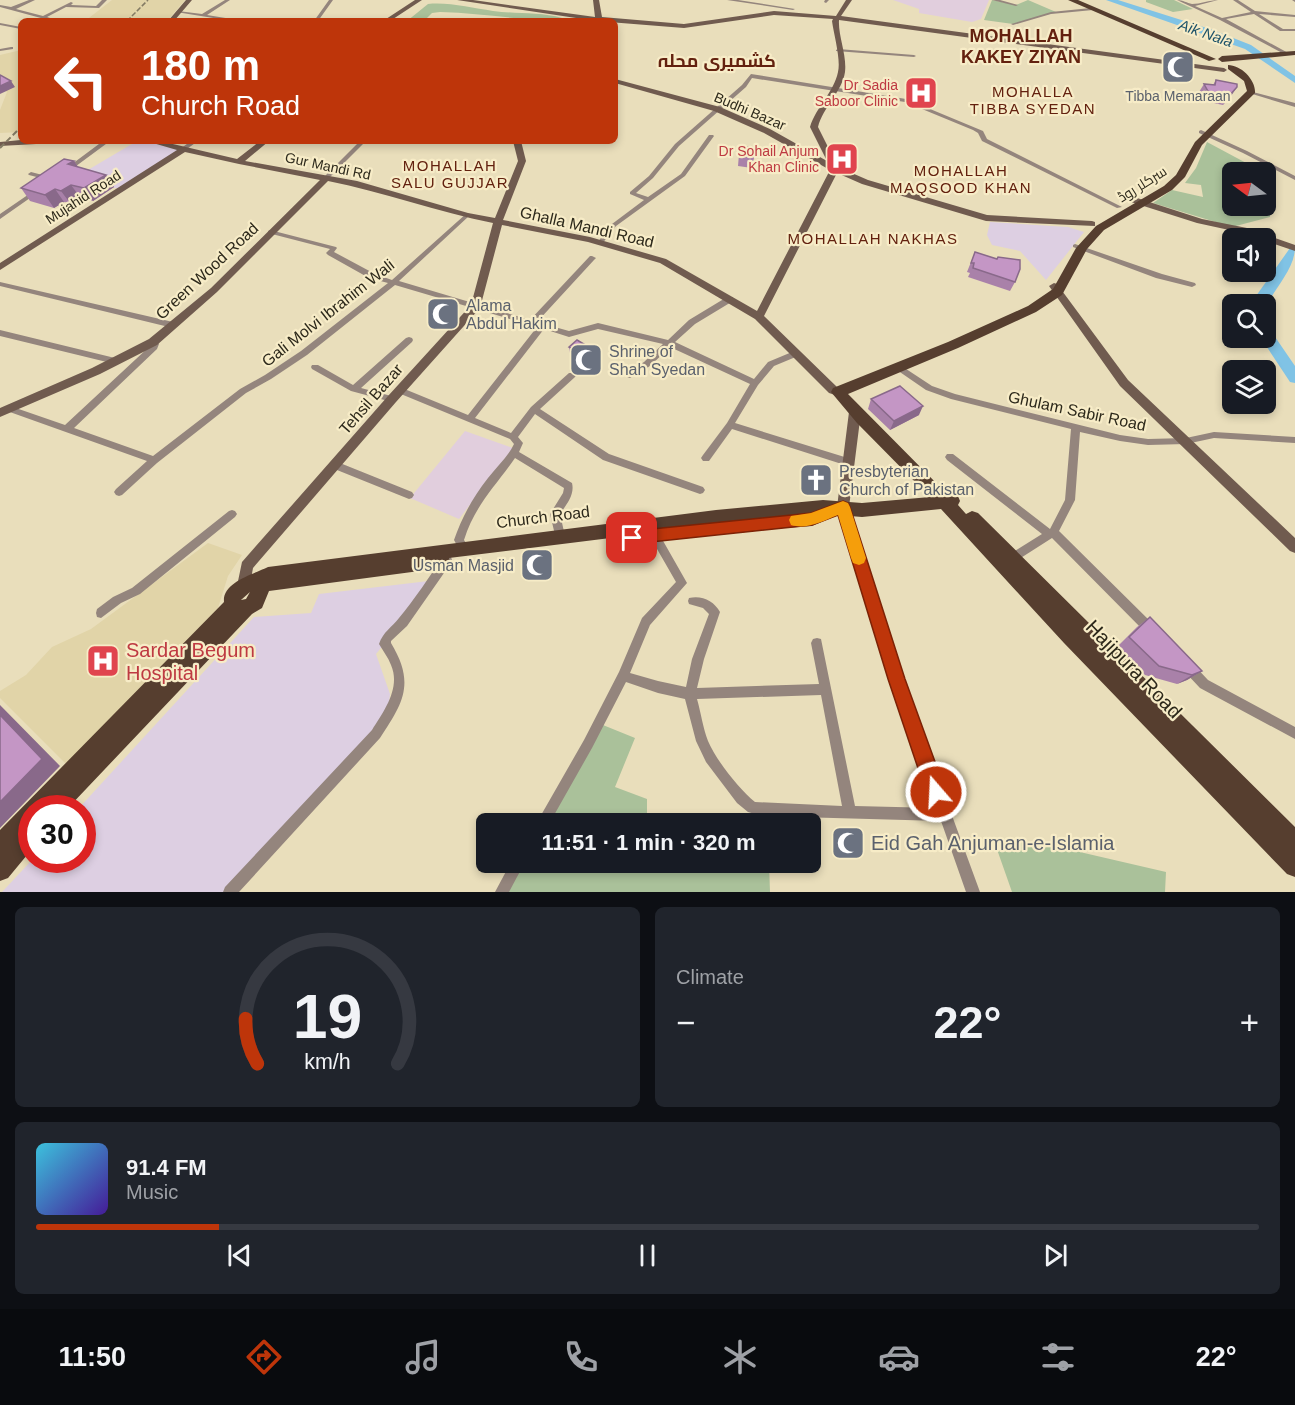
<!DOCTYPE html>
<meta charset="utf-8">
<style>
body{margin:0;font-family:Arial,Cairo,sans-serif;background:#20242c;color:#f1f3f6;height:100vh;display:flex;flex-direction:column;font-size:22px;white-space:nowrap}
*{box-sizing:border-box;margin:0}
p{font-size:20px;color:#9ea1a6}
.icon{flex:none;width:33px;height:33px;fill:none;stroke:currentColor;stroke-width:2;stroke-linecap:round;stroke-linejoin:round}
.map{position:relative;height:892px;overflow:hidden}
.drawer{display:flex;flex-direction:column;gap:15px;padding:15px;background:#0d0f14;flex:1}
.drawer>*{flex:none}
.hud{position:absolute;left:18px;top:18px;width:600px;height:126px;border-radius:9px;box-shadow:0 3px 9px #0003;background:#be350a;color:#fff;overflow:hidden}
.needle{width:39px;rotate:285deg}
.buttons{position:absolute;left:1222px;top:162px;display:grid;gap:12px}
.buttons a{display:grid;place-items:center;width:54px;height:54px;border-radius:9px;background:#171b24;box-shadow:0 3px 9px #0003;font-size:30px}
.speed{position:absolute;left:18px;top:795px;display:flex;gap:12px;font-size:30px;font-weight:700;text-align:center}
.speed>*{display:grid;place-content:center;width:78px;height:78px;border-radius:50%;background:#171b24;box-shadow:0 3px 9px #0003;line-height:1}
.speed .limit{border:9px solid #d22;background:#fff;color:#111}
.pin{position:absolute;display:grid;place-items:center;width:51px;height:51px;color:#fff;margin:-26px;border-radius:12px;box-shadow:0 3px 9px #0006}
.me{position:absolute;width:66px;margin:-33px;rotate:341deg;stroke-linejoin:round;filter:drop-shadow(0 0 4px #0008)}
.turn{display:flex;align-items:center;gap:21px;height:126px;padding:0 24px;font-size:27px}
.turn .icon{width:78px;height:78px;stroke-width:2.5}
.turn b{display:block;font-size:42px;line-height:51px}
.big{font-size:45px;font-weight:800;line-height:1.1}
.drawer .widget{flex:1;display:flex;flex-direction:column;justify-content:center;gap:9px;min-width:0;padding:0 21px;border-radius:9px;background:#20242c}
.drawer .dial{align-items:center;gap:0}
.dial svg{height:156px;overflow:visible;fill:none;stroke:#363941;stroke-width:7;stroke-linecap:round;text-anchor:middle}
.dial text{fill:#f1f3f6;stroke:none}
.song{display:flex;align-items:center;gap:18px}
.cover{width:72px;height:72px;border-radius:9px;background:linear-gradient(135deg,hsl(190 70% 55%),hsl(260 70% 35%))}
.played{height:6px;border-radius:3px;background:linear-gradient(90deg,#be350a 15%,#363941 15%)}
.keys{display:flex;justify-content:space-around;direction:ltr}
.heat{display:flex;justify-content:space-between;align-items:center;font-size:33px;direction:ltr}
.drawer .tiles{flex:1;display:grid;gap:15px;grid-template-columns:1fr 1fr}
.widget:last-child{grid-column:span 2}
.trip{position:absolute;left:476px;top:813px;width:345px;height:60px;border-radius:9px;background:#171b24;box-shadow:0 3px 9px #0003;font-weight:800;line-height:60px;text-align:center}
.tab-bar{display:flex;height:96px;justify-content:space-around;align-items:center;background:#090b0e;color:#9ea1a6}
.tab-bar .icon{width:42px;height:42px}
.tab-bar .selected{color:#be350a}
.tab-bar b{font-size:27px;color:#f1f3f6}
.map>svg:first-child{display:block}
</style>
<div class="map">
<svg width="1295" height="892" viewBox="0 0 1295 892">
<rect width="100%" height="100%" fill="#e9debb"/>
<path fill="#ddcfe2" d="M137 141H146L179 150 119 189 76 177Z
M990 222 1068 227 1084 232 1046 280 1020 251 992 245 987 235Z
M437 580 376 654 390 694 388 713 231 892H2L32 860H82V808H79L254 617 311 613 319 594Z"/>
<path fill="#e1d4a8" d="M112 0H185L167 21H85Z
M21 50V132L0 133V110L7 92 0 88V55Z
M208 543 242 555 228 576 218 608 66 764 0 698V691L26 675 52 647 91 629Z"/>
<path fill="#e1cedd" d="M893 0H989L981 19 972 22 919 13V9Z
M465 431 513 448 459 519 410 498Z"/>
<path fill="#aac19a" d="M992 0 1016 5 1028 0 1056 12 1013 24 984 20Z
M1146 0H1174L1193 9 1173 12 1146 2Z
M428 4C449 2 472 8 493 11 516 14 540 12 562 18L565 21C522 21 484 13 440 12L432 13 424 21H407Z
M1207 142 1263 172H1233V206H1266V174L1270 176V217L1232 227 1153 203 1172 190 1203 197 1201 185 1185 183 1196 168Z
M598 723 635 738 615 787 647 799V823H649L542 824Z
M993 838 1041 843 1166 872 1165 892H1012Z
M520 863H769L770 892H502Z"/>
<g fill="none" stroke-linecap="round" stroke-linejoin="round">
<path fill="#80c3e5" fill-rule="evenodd" d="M1106 0H1118L1213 30 1251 45 1295 76V83L1245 49Z
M1295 247C1295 269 1275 287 1266 307V304H1254L1256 296 1290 248Z
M1266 329 1271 331 1295 366V383L1290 382 1261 338H1266Z"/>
<path fill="#94857d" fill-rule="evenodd" d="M29 0H35L16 9 43 16 71 2 73 3 71 5 96 6 102 0H107L99 8 66 7 47 17 59 21H52L0 7V5L11 7Z
M225 0H230L207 15 244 21H232L176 12 178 11 202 14Z
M329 0H333L318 21H314Z
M727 0H738L795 9 793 10Z
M825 0H829L826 3 824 2Z
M992 0H1000L1018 5 1016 6Z
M1177 0C1183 0 1187 3 1192 4 1200 4 1210 0 1218 0L1195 6 1222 18 1251 12 1233 0H1238L1255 11 1295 15V17L1259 14 1283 29H1295V31H1280L1254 14 1226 19 1290 54 1286 55 1220 20Z
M1292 0H1295V2Z
M1091 8 1093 10 1051 14 1013 25 1011 24 1051 12Z
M0 23 21 27V29L0 25Z
M11 47H13V49L0 51V49Z
M838 49 914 55 916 56 914 57 836 51V50Z
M751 74 906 99 983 131 987 139 1122 207 1117 208 982 141 978 133 973 130 905 102 752 78 746 87 679 146 653 178 636 193 648 197 681 174 709 135H713L714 136 685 176 616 226 602 244H598L597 243 612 224 644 200 630 194V192L649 176 675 144 742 85Z
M1249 91 1295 103V107L1249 93Z
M1201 130 1247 151 1295 176V180L1243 153 1199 133V131Z
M103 141H110L68 172H64V170Z
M191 141H198L184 151H180V149Z
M360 141H366L327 180H323V178Z
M31 172 54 178 55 179 52 181 29 175 28 174Z
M35 190 40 191 0 219V214Z
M467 213 470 215 469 216 399 281 530 320 590 256H592L596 258 594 260 537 322 569 331 598 323 668 340 689 320 727 297H733V301L695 324 675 342 754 379 768 362 792 352H798L799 354 798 356 774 366 758 385 735 423 851 459 853 462 851 465 848 466 732 429 709 461H703L701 458 703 455 727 423 750 384 670 347 650 366 630 378 627 377 626 375 627 373 644 362 663 344 598 329 569 337 544 329 475 418 511 433 531 407 569 373H575L576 375 575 377 540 409 609 454 703 487 705 490 703 493 700 494 603 460 535 414 518 437 523 443 519 452 572 483C575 495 566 505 560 514L565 536 564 539 560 540 556 539 550 514 563 493 564 488 515 458C495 487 475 505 464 540L469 548 468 551 464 552 460 551 454 540C462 517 473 497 488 478 497 466 508 457 514 444L510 439 396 392 395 390 396 388H402L468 415 537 327 395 285 307 355 271 379 246 393 157 463 122 495 119 496 116 495 114 492 116 489 147 461 7 411 6 409 10 406 65 425 150 346 149 342 150 340H156L159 344 157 349 74 428 153 456 240 389 265 375 301 351 388 283 369 278 328 255 326 253 330 249 268 233V231L270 230 336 247 337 248 334 252 375 274 392 280Z
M1075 244 1162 274 1195 283 1196 285 1192 287 1156 278 1073 247V245Z
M0 282 173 322 177 325 173 328 0 286Z
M0 330 115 358 119 361 115 364 0 336Z
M409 337 412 338 413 340 412 342 361 388 395 397 396 399 392 402 351 391 312 369 311 367 312 365H318L353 385 406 338Z
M897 363 932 386 955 394 1120 435 1148 439 1186 438 1214 432 1295 437V443L1214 438 1186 444 1148 445 1120 441 1080 432 1075 500 1059 531 1155 626 1156 630 1155 634 1151 635 1147 634 1052 538 1013 563 1009 564 1005 563 1004 560 1005 557 1042 534 947 460 945 457 947 454H953L1050 529 1065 500 1071 429 951 399 926 390 894 368 893 366Z
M335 461 412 492 414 495 412 498 409 499 332 468 330 465 332 462Z
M843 503 846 504 848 507 902 679 980 892H966L941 821 762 816 748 812 737 803 706 762 696 741 685 699 658 693 626 682 592 748 549 824H536L584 740 619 672 642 618 676 582 649 535 650 532 654 531 658 532 687 583 650 625 630 673 658 681 686 687 692 659 709 614 703 608 689 604 688 601 689 598C702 595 714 601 720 612L704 659 697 688 819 684 811 643 813 639 817 638 821 639 855 806 936 808 890 679 838 507 840 504ZM821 695 842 806 755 802C739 789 716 760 708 741 703 728 701 713 697 699Z
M232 510 235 511 237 514 235 517 140 594 121 603 101 618 97 617 96 613 97 609 113 597 132 588 229 511Z
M447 556 451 557 452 560 451 563 407 626 391 641V643C415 683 404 702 380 738L239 892H223L225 887 372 730C384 711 401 688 391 665 388 657 383 651 379 644 383 632 392 627 399 618 415 599 429 577 443 557Z
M1188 662 1192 663 1208 680 1295 727V739L1200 688 1184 671 1182 667 1184 663Z
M511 862H525L509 892H495Z"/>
<path fill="#705b4f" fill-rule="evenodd" d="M186 0H192L174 21H168Z
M415 0H422L390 21H383Z
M457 0H473L595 17 593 0H599L602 17 684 24 774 11 836 16 846 0H852L841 16 1224 68 1227 70 1224 72 839 20C838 36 847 55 845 72 842 92 823 107 818 127L838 167 868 180 987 215 1092 221 1095 222V226L986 221 862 184 837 173 764 316 837 387 844 392 838 396 829 393 755 319 660 263 588 242 502 225 480 308 396 402 253 568 249 590 244 592 239 590 237 586 242 562 388 396 471 305 493 223C437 212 384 192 328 181L217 292 157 345 100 374 0 417V408L92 368 149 339 211 288 320 180 239 164 185 152 0 270V263L177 150 146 141H160L237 159 260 141H269L245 161 357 181 468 213 495 218 518 161 513 141H521L526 161 503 220 590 237 666 259 757 311 830 170 764 133 714 111 615 83V79L720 107 770 129 827 161 810 127C816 107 834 92 838 72 841 60 834 35 832 21L833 19 774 15 684 28 596 21Z
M21 140V141H58L54 143 0 146V142Z
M1134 197 1202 219 1247 228 1295 245V251L1266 241V238L1197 223 1131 202V198Z
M1054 283 1057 284 1128 380 1295 538V553L1290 551 1120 386 1049 286Z
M855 408 861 412 849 507 848 511 843 512 838 511 837 507 849 412Z"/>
<path fill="#563e2f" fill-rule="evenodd" d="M1068 0H1078L1216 59 1209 61Z
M1295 51V55L1222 62 1218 59 1222 56Z
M1228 65C1241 65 1256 80 1255 93L1202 145 1185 177 1172 190 1104 230 1087 249 1062 295 1036 312 958 348 848 394 948 495 958 496 960 501 958 505 966 514 972 511 978 513 1295 827V877L1287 874 1064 643 941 509 862 517 838 515 812 526 770 529 764 527 763 519 449 558 450 561 448 566 442 568 269 591 262 608 252 614 68 808H32V849L8 878 0 881V830L224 602C222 582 254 574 268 567L716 510 823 500 862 503 930 497 857 423 831 392 833 388 948 342 1028 306 1053 289 1076 248 1096 226 1164 186 1176 175 1195 142 1247 91 1244 81 1228 69ZM250 592 246 599 241 600Z"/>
<path stroke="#837b64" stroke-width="1.5" stroke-dasharray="5 2" stroke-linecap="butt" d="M127 21 148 0"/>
<path stroke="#837b64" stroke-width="2" stroke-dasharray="6 3" stroke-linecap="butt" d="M0 148 21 127"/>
</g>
<path fill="#a981a9" d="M1216 80 1231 96 1223 105 1204 101 1199 92 1204 84 1213 85Z
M756 148 752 168 738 166 739 154Z
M74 161 78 167 106 175 114 187 93 201 80 197 70 203 64 202 54 208 30 201 21 188Z
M975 252 997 259 998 257 1015 282 1010 291 968 277 970 273 967 272Z
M569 347 590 353 582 360 570 353Z
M871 399 919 415 890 430 868 409Z
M1150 617 1202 671 1187 680 1177 684 1145 675 1117 647 1137 627Z"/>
<path fill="#89698a" d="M11 81 15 87 0 94V86Z
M1237 87 1231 96 1223 105 1229 96Z
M74 161 82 173 68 164Z
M106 175 114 187 93 201 84 188Z
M71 185 80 197 70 203 61 191Z
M55 189 64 202 54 208 45 195Z
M589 347 590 353 582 360 581 353Z
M923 406 919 415 890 430 894 421Z
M1202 671 1187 680 1177 684 1192 675Z
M0 705 60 766 0 828Z"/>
<path fill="#c496c5" stroke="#89698a" stroke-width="1.5" d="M0 75 11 81 0 86Z
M1216 80 1237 84V87L1229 96 1209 93 1204 84 1215 85Z
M741 146 756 148 754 155 739 154Z
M64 159 74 161 68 164 106 175 84 188 71 185 61 191 55 189 45 195 21 188Z
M975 252 997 259 998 257 1020 260V269L1015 282 973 268 974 263H971Z
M577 340 589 347 581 353 569 347Z
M900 386 923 406 894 421 871 399Z
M1150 617 1202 671 1192 675 1159 666 1129 637Z
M0 715 42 759 0 802Z"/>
<path fill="#be350a" stroke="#7c2206" stroke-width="1.5" d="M843 501 848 503 850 507 905 679 946 792 943 799 936 802 929 799 926 792 888 679 838 515 812 525 632 544 627 542 625 538 627 533 632 531 811 513Z"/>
<path fill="#f59e0b" d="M843 501 848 503 850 507 866 558 864 563 859 565 853 563 851 558 838 515C823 521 807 530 791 525L789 520 791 516 811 513Z"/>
<defs>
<g id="mosque-square" transform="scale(1.725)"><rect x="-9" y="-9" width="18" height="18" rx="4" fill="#6b7280" stroke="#f7ecc7"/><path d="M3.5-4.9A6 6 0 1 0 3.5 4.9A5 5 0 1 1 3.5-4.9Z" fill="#fff"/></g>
<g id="hospital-square" transform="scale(1.725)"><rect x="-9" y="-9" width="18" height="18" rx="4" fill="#e0444e" stroke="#f7ecc7"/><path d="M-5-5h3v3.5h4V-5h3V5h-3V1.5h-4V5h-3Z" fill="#fff"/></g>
<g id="church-square" transform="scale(1.725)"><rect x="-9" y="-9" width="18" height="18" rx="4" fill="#6b7280" stroke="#f7ecc7"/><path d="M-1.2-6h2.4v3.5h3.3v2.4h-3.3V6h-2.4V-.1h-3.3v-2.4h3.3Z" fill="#fff"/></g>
</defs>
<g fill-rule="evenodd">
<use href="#mosque-square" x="1178" y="67"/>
<use href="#hospital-square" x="921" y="93"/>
<use href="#hospital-square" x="842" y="159"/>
<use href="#mosque-square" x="443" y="314"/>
<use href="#mosque-square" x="586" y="360"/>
<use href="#church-square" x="816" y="480"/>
<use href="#mosque-square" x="537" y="565"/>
<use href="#hospital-square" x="103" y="661"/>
<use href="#mosque-square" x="848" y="843"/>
</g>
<g text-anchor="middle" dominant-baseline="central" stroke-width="4.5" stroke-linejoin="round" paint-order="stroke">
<g font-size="14" fill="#be3a42" stroke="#f7ecc7" text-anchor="end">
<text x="898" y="85">Dr Sadia<tspan x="898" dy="16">Saboor Clinic</tspan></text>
<text x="819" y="151">Dr Sohail Anjum<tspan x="819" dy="16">Khan Clinic</tspan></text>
</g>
<g font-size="14" fill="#5b616d" stroke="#f7ecc7">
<text x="1178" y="96">Tibba Memaraan</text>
</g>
<g font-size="14" fill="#2d291b" stroke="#f7ecc7">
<text transform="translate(750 111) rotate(23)">Budhi Bazar</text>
<text transform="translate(328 166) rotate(12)">Gur Mandi Rd</text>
<text transform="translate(1142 184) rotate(-32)">سرکلر روڈ</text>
<text transform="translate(83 197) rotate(-33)">Mujahid Road</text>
</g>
<g font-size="15" font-style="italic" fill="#1c5269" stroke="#f7ecc7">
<text transform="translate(1206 33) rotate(19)">Aik Nala</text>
</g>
<g font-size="15" letter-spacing="1.5" fill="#63210f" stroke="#f7ecc7">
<text x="1033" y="91">MOHALLA<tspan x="1033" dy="17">TIBBA SYEDAN</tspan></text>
<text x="450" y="165">MOHALLAH<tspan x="450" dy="17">SALU GUJJAR</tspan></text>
<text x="961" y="170">MOHALLAH<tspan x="961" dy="17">MAQSOOD KHAN</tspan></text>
<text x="873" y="238">MOHALLAH NAKHAS</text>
</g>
<g font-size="16" fill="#2d291b" stroke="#f7ecc7">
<text transform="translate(587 227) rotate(13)">Ghalla Mandi Road</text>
<text transform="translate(207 271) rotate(-43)">Green Wood Road</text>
<text transform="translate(328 313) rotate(-38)">Gali Molvi Ibrahim Wali</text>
<text transform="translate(371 399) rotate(-49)">Tehsil Bazar</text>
<text transform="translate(1077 411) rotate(12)">Ghulam Sabir Road</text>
<text transform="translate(543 517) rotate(-7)">Church Road</text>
</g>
<g font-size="16" fill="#5b616d" stroke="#f7ecc7" text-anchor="start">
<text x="466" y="305">Alama<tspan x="466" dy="18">Abdul Hakim</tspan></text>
<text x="609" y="351">Shrine of<tspan x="609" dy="18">Shah Syedan</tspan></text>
<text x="839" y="471">Presbyterian<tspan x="839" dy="18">Church of Pakistan</tspan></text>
<text x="514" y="565" text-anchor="end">Usman Masjid</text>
</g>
<g font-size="18" font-weight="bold" fill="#63210f" stroke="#f7ecc7">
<text x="1021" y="36">MOHALLAH<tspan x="1021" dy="21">KAKEY ZIYAN</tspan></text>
<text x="717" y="61">کشمیری محلہ</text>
</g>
<g font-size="20" fill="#be3a42" stroke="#f7ecc7" text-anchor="start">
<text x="126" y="650">Sardar Begum<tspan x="126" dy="23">Hospital</tspan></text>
</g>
<g font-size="20" fill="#2d291b" stroke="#f7ecc7">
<text transform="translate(1134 669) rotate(46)">Hajipura Road</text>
</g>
<g font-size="20" fill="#5b616d" stroke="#f7ecc7" text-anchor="start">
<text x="871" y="843">Eid Gah Anjuman-e-Islamia</text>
</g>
</g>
</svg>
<div class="buttons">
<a><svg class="needle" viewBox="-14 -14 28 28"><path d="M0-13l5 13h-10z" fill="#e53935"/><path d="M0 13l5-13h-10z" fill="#9ea1a6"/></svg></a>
<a><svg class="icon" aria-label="sound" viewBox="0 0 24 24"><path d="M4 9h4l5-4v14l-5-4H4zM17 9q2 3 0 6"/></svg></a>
<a><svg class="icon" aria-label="search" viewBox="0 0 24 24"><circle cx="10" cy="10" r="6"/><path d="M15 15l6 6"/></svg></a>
<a><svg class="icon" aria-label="layers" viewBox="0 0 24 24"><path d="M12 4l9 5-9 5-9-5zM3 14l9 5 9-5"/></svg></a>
</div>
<div class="speed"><div class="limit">30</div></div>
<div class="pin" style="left:632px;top:538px;background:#d93025"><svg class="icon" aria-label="arrive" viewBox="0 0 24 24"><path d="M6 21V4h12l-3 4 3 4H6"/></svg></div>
<svg class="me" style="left:936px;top:792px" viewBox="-20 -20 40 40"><circle r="17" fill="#be350a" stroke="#fff" stroke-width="3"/><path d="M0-11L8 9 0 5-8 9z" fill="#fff"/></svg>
<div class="trip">11:51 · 1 min · 320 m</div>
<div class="hud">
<div class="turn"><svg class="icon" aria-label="left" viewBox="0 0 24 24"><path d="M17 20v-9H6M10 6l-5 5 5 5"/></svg><div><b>180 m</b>Church Road</div></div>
</div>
</div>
<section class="drawer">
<div class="tiles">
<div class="widget dial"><svg viewBox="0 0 100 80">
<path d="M14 69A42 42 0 1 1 86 69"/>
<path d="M14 69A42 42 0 0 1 8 46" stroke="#be350a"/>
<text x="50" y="56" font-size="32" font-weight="700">19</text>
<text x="50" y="72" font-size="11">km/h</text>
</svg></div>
<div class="widget"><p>Climate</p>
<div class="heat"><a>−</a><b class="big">22°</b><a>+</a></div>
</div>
<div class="widget">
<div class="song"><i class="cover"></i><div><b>91.4 FM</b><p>Music</p></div></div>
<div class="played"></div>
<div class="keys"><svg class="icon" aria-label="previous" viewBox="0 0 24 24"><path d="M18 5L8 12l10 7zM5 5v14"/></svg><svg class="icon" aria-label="pause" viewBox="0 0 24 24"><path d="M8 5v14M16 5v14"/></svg><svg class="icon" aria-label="next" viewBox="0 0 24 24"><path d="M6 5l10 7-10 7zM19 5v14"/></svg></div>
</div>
</div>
</section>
<nav class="tab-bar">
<b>11:50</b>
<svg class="icon selected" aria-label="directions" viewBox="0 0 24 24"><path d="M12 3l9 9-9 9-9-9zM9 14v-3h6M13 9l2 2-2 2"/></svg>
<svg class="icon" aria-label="music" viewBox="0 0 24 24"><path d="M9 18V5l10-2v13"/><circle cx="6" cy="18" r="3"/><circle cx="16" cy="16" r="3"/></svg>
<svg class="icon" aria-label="phone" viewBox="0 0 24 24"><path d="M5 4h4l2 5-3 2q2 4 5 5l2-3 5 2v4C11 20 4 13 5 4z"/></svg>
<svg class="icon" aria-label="climate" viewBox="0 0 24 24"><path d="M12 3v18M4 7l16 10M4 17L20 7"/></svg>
<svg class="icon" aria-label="car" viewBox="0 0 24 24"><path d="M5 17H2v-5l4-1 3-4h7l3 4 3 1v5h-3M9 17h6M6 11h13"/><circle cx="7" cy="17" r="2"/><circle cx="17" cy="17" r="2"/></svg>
<svg class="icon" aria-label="filters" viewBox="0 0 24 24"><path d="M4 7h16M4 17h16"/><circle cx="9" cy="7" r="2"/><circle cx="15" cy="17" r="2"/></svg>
<b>22°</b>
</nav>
